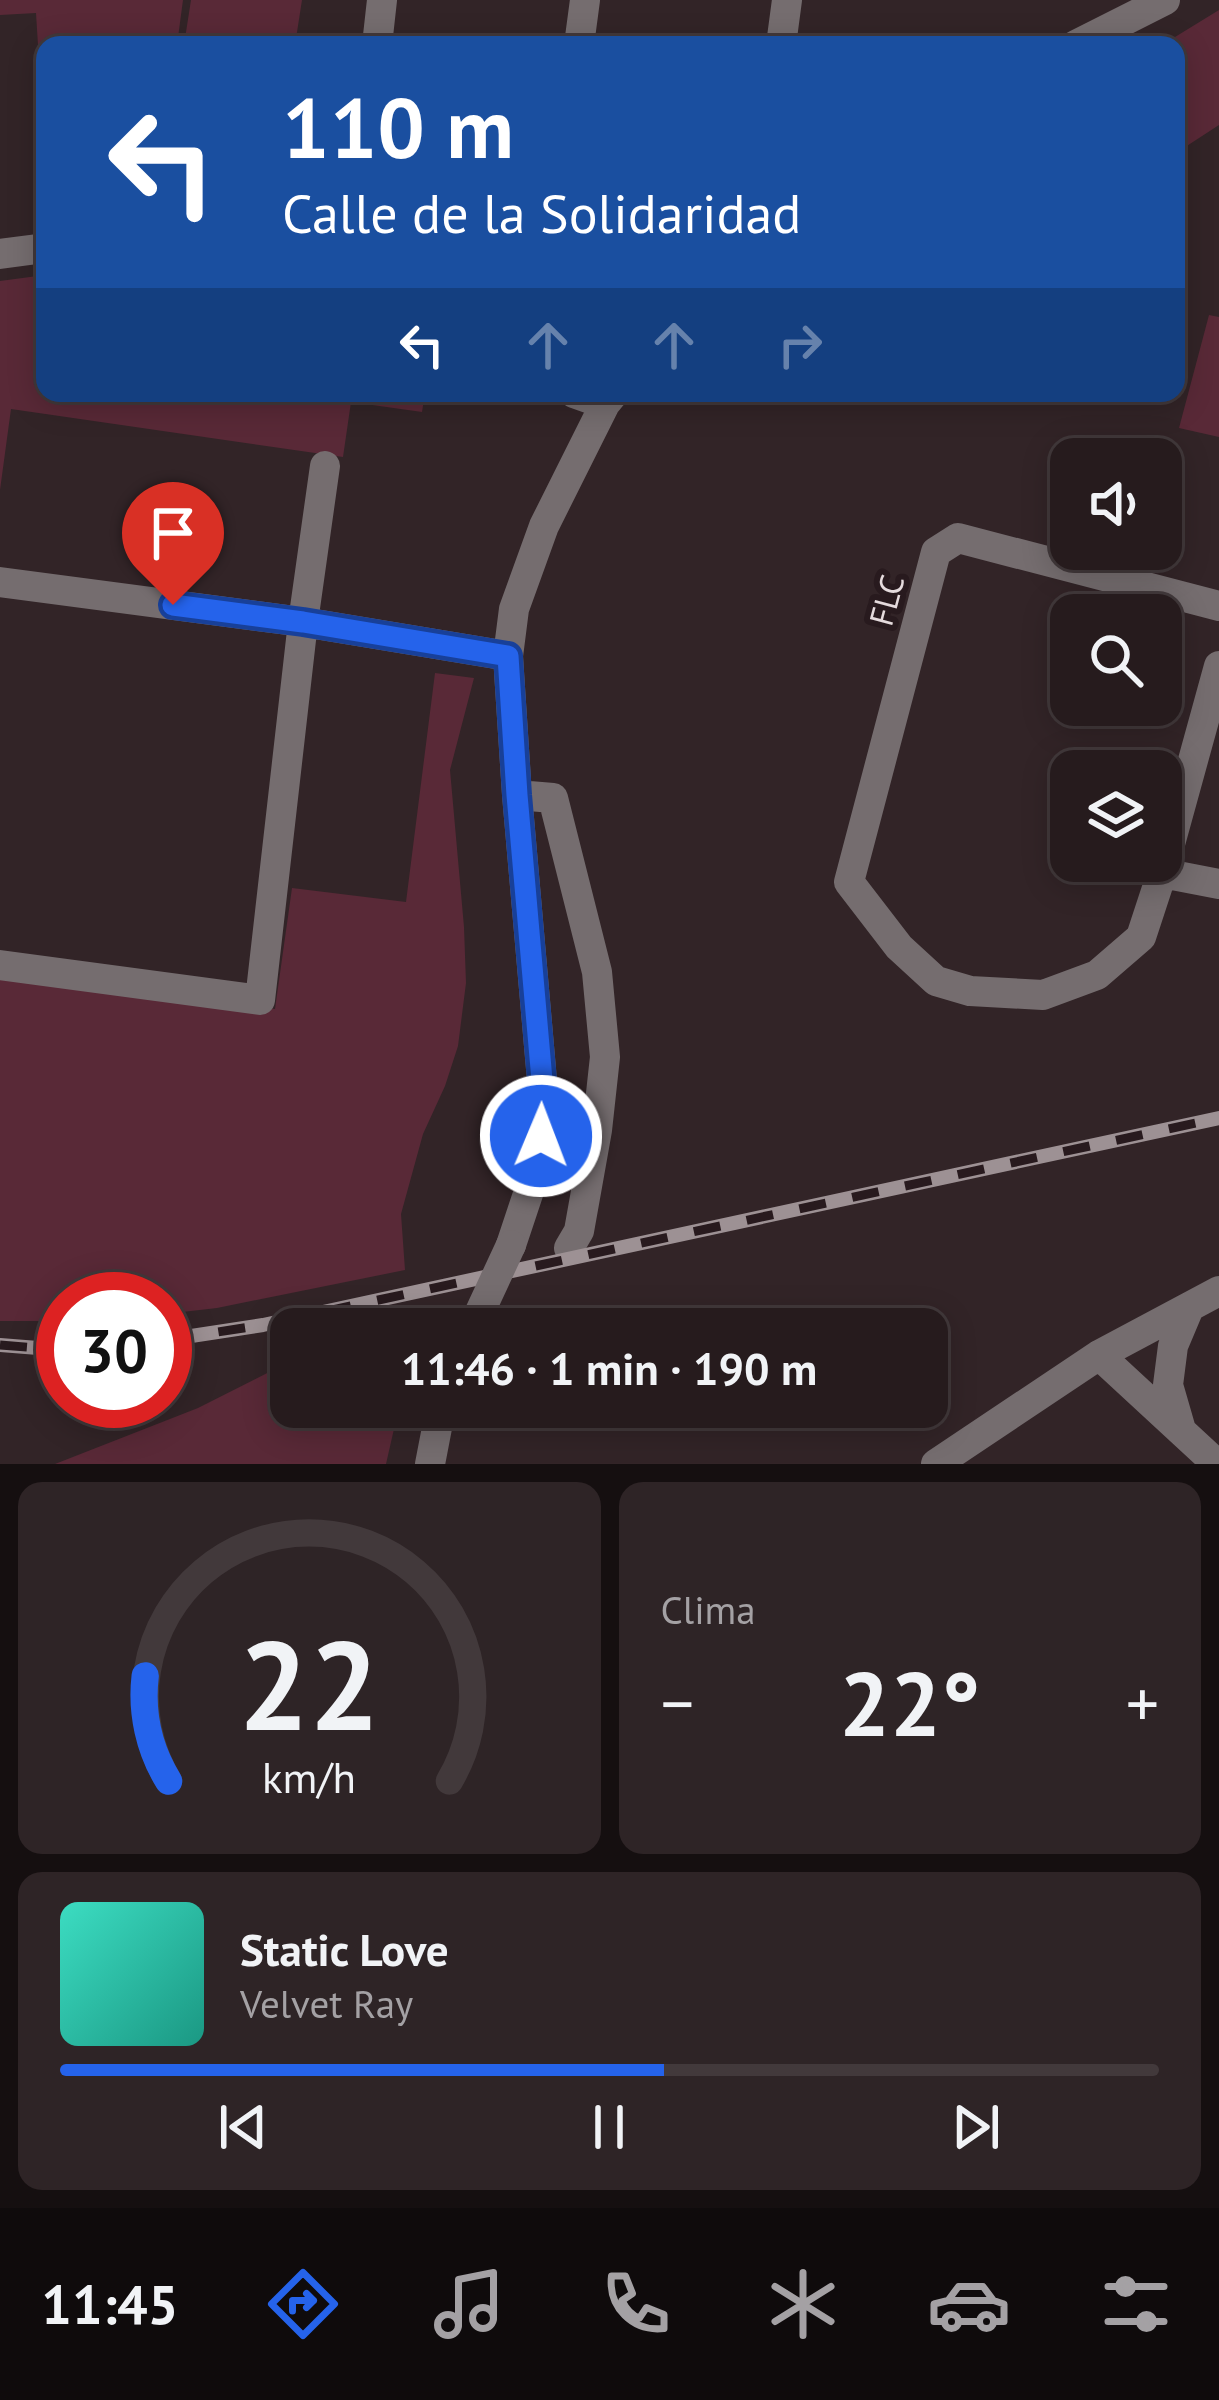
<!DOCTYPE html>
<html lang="es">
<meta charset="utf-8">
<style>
body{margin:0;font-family:"PT Sans",sans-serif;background:#2e2426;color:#f1f3f6;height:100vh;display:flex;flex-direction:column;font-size:45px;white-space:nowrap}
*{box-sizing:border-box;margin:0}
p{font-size:39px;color:#a4a1a4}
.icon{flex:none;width:66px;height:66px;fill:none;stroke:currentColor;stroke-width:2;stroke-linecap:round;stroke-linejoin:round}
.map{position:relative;height:1464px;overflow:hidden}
.sheet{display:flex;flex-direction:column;gap:18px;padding:18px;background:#150f10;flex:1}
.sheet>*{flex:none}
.guide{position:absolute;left:36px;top:36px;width:1149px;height:366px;border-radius:24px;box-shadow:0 6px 30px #0003,0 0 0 3px #42393b;background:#1a4fa0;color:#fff;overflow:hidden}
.tools{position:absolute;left:1050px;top:438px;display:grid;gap:24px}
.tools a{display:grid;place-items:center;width:132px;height:132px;border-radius:24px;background:#261b1d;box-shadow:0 6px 30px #0003,0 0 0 3px #42393b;font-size:60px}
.speed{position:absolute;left:36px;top:1272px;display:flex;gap:24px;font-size:60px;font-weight:700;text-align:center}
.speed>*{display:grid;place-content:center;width:156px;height:156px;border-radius:50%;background:#261b1d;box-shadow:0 6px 30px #0003,0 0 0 3px #42393b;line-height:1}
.speed .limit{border:18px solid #d22;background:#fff;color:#111}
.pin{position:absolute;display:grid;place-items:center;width:102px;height:102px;color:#fff;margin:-123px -51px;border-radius:50% 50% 50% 0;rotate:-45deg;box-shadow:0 0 12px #0007}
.pin .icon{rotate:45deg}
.me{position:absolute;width:132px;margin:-66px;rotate:1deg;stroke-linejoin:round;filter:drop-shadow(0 0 9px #0008)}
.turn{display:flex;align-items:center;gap:42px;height:252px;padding:0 48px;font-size:54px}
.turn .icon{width:156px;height:156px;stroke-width:2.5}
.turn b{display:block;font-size:84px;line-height:102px}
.lanes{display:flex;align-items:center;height:114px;padding:0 48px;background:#0003;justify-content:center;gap:60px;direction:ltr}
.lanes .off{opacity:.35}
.big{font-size:90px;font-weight:700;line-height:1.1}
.sheet .card{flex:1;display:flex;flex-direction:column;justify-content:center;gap:18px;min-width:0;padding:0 42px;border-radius:24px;background:#2e2426}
.sheet .dial{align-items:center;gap:0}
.dial svg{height:312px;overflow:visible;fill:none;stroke:#42393b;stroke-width:7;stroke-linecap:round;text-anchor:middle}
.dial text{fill:#f1f3f6;stroke:none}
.song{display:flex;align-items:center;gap:36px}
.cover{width:144px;height:144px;border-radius:18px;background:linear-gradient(135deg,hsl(170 70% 55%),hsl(170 70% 35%))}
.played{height:12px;border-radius:6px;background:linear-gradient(90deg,#2563eb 55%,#42393b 55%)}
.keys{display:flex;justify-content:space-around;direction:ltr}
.heat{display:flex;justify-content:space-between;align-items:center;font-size:66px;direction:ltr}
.sheet .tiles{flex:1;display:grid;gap:18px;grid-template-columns:1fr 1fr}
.card:last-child{grid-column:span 2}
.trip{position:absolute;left:270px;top:1308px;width:678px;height:120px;border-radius:24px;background:#261b1d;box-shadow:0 6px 30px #0003,0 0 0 3px #42393b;font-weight:700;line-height:120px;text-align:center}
.menu{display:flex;height:192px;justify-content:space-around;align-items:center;background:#0f0b0c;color:#a4a1a4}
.menu .icon{width:84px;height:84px}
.menu .selected{color:#2563eb}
.menu b{font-size:54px;color:#f1f3f6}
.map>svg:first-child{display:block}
</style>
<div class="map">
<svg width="1219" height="1464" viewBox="0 0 1219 1464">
<rect width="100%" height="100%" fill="#322427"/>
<path fill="#592937" d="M0 0H183L177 45H45V158L36 13 0 15Z
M191 0H302L295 45H184Z
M1219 10V125L1176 153V45H1162Z
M45 275V393H425L422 412 351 402 343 457 11 409 0 490V281Z
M1209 315 1219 317V437L1179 428Z
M435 673 474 678 450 770 464 927 466 983 458 1046 445 1086 423 1134 401 1214 405 1270 217 1308 165 1314V1299H63V1321H0V972L275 1009 292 888 406 902Z
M291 1361V1407H399L386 1464H55L198 1408Z"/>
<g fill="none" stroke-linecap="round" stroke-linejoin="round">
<path stroke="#756d6f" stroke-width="30" d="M377 45 382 0
M579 45 585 0
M781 45 787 0
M1076 45 1165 0
M0 254 45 248
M574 393 605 404
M0 582 303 622 508 656
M1219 606 958 538 936 552 849 882 899 947 936 981 970 991 1043 995 1097 975 1141 937 1162 873 1219 884
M517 795 553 798 597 972 605 1057 597 1130 579 1231 569 1248
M1162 873 1219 666
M0 965 260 1000 303 622 325 466
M511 1245 537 1167 544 1103 517 795 508 656 514 609 544 526 605 404 614 393
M1099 1355 1217 1464
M1181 1430 1168 1385 1173 1346 1189 1308
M430 1464 441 1407
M936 1464 1099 1355 1219 1291"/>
<g stroke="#9d9194" stroke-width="14">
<path id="rail" d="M165 1340 263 1325 1219 1118
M0 1345 63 1350"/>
</g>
<use href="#rail" stroke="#281a1e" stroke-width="9" stroke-dasharray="27" stroke-linecap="butt"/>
<path stroke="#756d6f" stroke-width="30" d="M472 1329 511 1245"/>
</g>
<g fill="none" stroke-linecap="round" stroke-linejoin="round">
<g stroke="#184099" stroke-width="30">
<path id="route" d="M173 605 303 622 508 656 517 795 544 1103 541 1136"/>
</g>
<use href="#route" stroke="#2563eb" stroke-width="21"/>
</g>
<g text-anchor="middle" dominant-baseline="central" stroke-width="12" stroke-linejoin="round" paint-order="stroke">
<g font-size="33" fill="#e5dbdd" stroke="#281a1e">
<text transform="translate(886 600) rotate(-75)">FLC</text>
</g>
</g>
</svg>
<div class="tools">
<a><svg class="icon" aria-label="sound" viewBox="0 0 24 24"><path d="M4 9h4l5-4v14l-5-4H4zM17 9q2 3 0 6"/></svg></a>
<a><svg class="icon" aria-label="search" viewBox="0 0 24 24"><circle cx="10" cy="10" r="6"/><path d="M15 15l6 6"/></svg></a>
<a><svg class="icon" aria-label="layers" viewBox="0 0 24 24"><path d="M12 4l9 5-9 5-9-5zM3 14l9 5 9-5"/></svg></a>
</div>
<div class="speed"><div class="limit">30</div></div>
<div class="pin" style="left:173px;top:605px;background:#d93025"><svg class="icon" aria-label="arrive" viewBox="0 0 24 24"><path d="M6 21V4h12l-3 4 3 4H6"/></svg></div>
<svg class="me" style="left:541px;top:1136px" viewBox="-20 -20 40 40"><circle r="17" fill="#2563eb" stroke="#fff" stroke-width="3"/><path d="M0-11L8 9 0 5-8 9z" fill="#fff"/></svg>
<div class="trip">11:46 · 1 min · 190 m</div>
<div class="guide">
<div class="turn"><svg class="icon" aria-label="left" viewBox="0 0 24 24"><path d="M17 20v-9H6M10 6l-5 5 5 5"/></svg><div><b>110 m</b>Calle de la Solidaridad</div></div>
<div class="lanes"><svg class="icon" aria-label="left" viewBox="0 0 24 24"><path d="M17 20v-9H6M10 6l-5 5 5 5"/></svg><svg class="icon off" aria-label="ahead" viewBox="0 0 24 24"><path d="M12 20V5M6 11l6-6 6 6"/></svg><svg class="icon off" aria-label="ahead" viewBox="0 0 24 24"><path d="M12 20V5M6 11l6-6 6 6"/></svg><svg class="icon off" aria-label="right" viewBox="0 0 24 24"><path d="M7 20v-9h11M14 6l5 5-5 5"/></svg></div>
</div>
</div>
<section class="sheet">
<div class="tiles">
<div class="card dial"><svg viewBox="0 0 100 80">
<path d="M14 69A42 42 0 1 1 86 69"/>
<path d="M14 69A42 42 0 0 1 8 42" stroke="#2563eb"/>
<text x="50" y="56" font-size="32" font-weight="700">22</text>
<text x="50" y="72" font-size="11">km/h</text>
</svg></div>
<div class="card"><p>Clima</p>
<div class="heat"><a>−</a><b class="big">22°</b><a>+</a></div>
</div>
<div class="card">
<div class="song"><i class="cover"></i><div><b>Static Love</b><p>Velvet Ray</p></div></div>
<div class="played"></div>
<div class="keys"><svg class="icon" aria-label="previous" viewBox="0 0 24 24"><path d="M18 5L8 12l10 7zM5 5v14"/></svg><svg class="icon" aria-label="pause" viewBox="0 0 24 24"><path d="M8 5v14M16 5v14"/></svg><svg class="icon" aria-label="next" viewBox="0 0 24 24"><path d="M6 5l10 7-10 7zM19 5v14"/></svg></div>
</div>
</div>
</section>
<nav class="menu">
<b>11:45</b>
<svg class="icon selected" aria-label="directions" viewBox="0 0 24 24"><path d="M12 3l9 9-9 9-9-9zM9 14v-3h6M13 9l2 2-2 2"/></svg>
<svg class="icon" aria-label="music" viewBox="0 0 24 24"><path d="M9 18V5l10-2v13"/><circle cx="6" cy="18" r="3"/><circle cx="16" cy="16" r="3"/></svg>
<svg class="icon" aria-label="phone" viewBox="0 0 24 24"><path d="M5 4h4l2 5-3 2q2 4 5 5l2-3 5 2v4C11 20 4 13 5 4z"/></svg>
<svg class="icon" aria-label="climate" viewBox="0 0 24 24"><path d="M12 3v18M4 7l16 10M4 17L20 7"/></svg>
<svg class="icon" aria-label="car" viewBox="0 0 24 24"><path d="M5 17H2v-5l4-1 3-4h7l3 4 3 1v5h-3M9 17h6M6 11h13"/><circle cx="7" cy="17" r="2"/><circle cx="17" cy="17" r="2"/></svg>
<svg class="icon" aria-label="filters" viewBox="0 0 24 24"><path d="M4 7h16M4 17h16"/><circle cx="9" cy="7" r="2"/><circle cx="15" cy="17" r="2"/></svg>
</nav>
